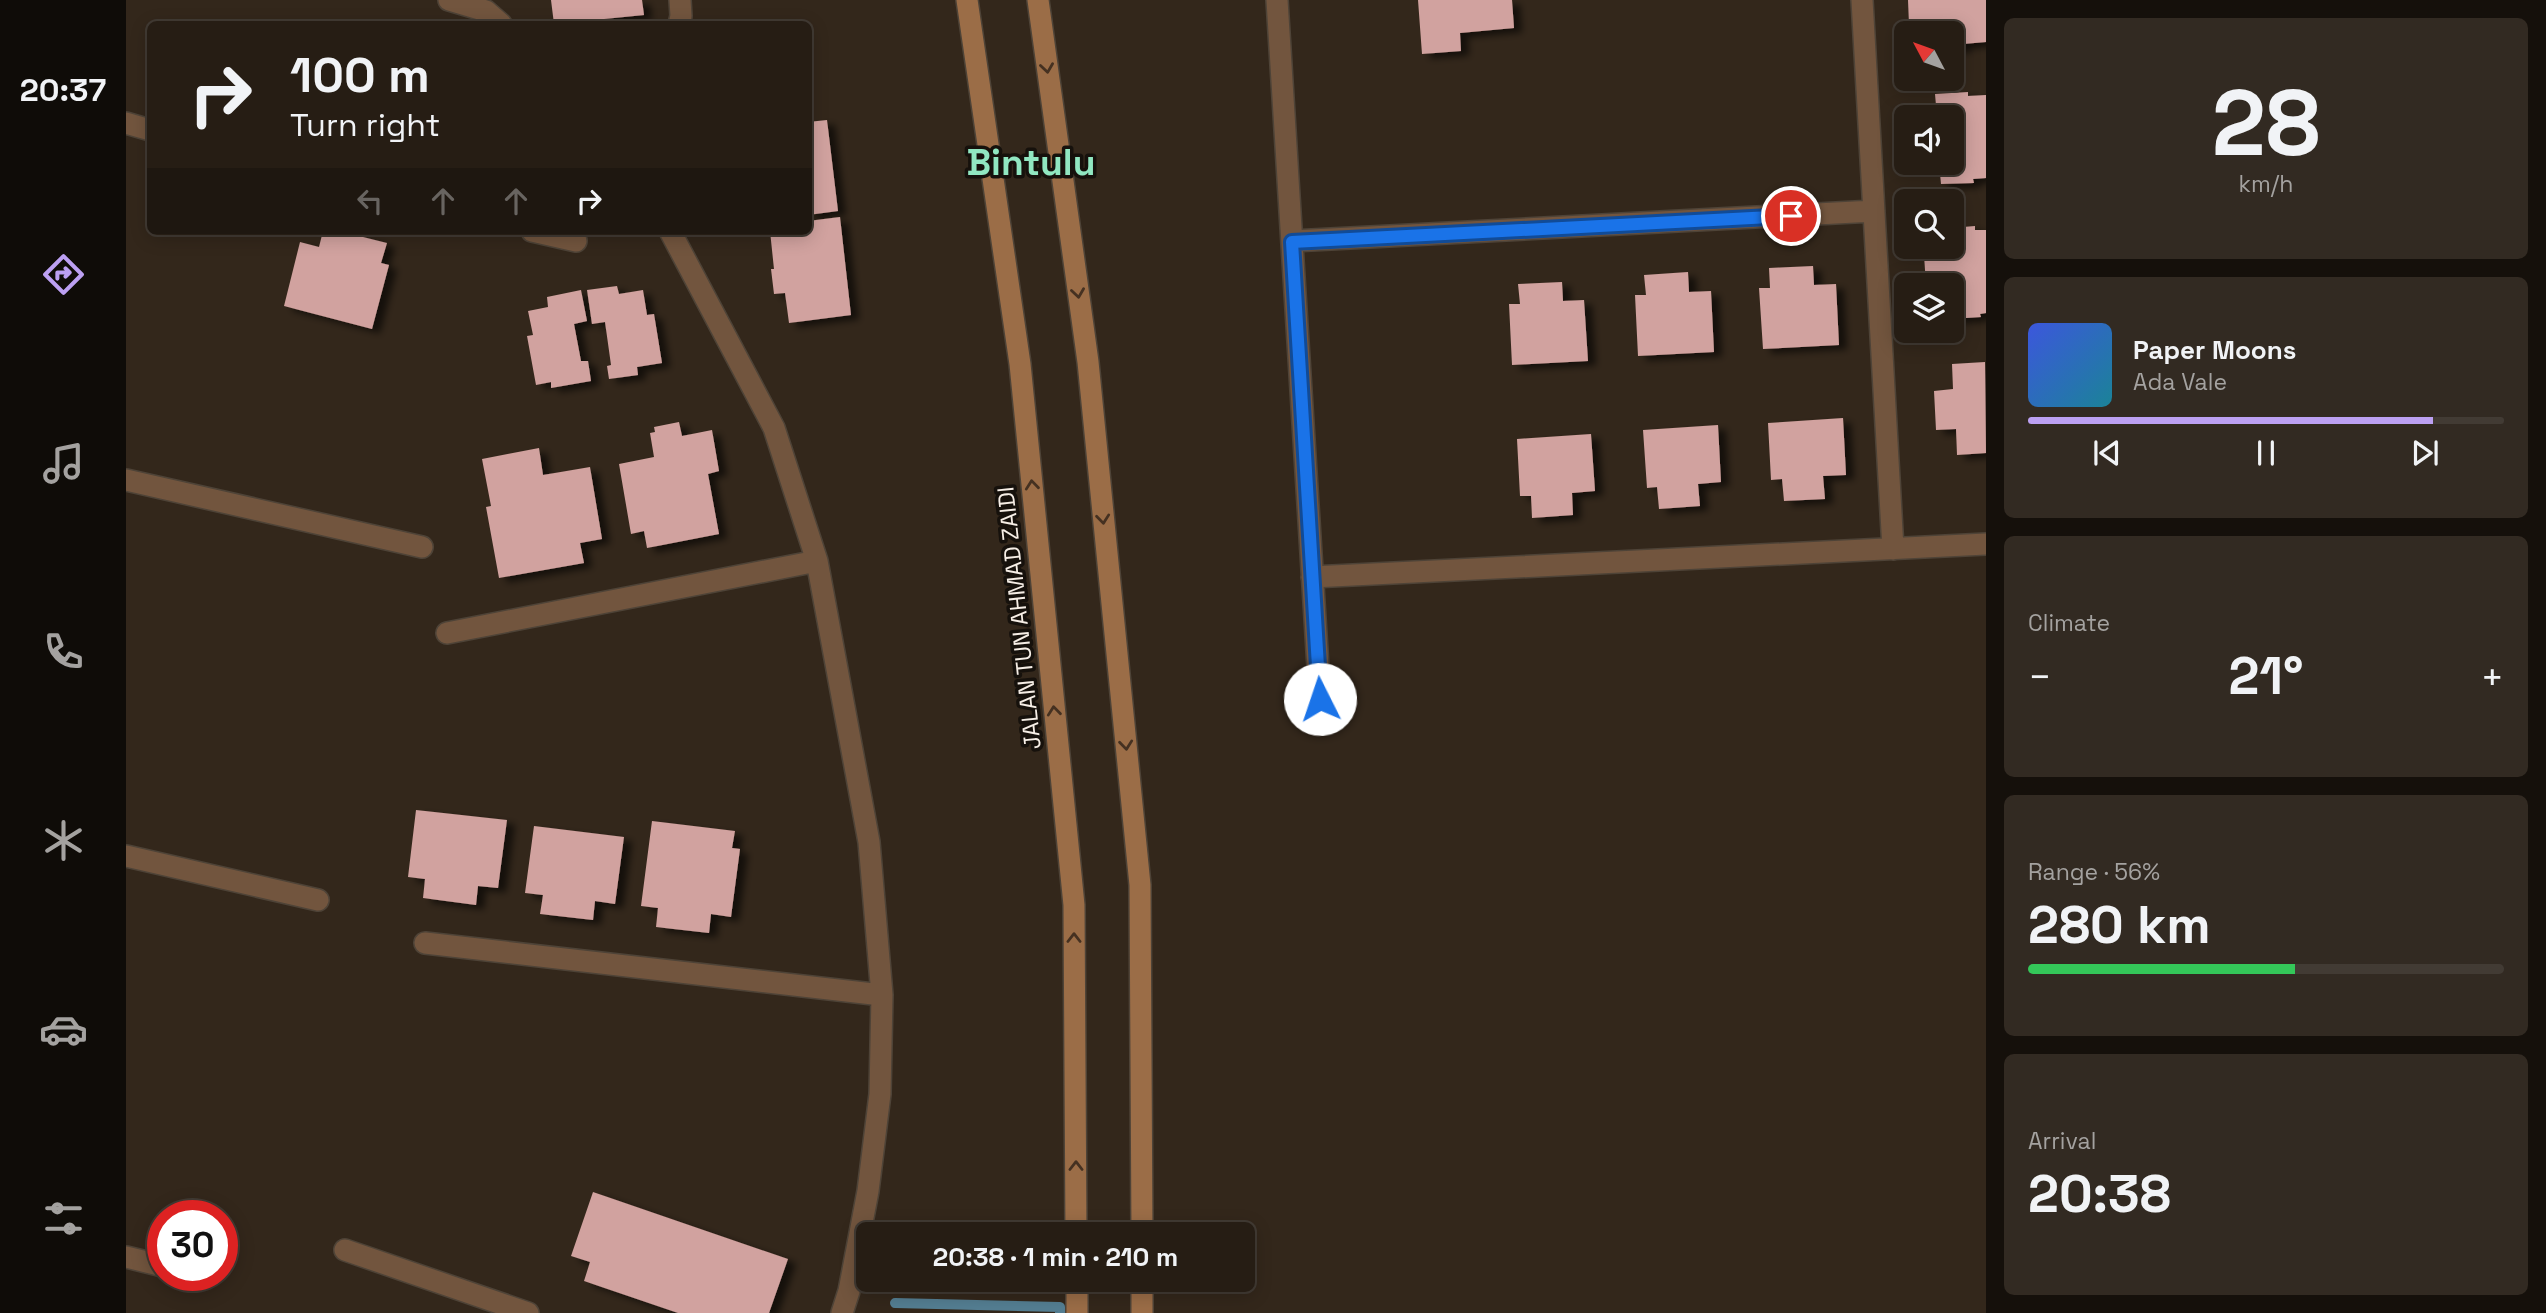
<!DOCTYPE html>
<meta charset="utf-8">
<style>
body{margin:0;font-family:"Space Grotesk",sans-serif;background:#322a22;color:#f1f3f6;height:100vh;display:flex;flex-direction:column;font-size:26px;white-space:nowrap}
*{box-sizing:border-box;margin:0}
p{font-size:23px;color:#a4a2a0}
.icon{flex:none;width:38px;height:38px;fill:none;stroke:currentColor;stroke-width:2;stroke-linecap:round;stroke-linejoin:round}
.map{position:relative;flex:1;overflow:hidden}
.side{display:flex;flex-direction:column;gap:18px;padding:18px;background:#15100b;width:560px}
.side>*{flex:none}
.hud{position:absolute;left:21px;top:21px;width:665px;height:214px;border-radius:10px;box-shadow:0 4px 18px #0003,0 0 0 2px #423b34;background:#261d14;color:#f1f3f6;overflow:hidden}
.needle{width:46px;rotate:311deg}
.tools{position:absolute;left:1768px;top:21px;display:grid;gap:14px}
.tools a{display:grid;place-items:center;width:70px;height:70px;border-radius:10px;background:#261d14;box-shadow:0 4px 18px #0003,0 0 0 2px #423b34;font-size:35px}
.speed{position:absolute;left:21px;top:1200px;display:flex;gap:14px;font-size:35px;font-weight:700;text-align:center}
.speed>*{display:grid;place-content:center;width:91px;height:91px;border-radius:50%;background:#261d14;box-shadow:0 4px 18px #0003,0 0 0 2px #423b34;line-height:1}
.speed .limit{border:10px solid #d22;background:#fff;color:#111}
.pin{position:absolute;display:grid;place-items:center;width:60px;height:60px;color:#fff;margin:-30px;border:4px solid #fff;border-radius:50%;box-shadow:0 2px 7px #0007}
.me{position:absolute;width:77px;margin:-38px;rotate:356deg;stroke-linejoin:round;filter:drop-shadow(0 0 5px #0008)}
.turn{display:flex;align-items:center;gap:24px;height:147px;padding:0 28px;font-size:32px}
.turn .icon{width:91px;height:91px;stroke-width:2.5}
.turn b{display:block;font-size:49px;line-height:60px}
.lanes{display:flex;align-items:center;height:66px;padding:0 28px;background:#0003;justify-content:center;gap:35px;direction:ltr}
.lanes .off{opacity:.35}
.big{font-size:52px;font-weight:700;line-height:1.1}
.side .tile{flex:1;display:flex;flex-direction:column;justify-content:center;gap:10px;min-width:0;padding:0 24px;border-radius:10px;background:#322a22}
.side .dial{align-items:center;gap:0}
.dial b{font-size:91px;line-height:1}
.song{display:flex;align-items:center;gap:21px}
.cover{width:84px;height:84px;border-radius:10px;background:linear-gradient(135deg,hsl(230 70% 55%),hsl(190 70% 35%))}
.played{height:7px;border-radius:4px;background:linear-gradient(90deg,#bca0f2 85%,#423b34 85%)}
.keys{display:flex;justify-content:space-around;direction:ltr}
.heat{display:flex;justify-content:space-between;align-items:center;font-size:38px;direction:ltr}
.charge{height:10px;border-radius:5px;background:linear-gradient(90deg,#34c759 56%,#423b34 0)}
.trip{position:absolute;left:730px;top:1222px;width:399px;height:70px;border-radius:10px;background:#261d14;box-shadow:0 4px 18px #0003,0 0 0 2px #423b34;font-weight:700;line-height:70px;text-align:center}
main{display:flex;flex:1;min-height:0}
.tabs{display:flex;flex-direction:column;width:126px;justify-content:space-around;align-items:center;background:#0f0c08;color:#a4a2a0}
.tabs .icon{width:49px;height:49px}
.tabs .on{color:#bca0f2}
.tabs b{font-size:32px;color:#f1f3f6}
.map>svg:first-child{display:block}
</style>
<main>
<nav class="tabs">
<b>20:37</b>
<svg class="icon on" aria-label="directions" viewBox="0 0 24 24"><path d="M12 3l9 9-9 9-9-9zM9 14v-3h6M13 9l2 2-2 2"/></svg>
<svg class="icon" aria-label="music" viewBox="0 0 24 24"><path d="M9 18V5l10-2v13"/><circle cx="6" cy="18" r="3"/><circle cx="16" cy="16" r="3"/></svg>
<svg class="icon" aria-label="phone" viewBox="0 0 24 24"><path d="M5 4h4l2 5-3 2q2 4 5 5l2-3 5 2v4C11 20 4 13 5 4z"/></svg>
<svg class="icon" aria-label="climate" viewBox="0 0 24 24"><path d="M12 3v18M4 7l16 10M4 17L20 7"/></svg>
<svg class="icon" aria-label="car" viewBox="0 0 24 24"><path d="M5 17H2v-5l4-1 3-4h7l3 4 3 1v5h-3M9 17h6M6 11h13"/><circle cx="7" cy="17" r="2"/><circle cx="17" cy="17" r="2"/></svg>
<svg class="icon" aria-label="filters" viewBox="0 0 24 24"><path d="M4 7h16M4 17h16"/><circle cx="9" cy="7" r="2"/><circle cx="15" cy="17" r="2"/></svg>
</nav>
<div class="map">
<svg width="1860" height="1313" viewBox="0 0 1860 1313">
<defs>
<filter id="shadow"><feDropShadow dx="8" dy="4.5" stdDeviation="3.5" flood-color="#0009"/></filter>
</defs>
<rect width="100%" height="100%" fill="#33271b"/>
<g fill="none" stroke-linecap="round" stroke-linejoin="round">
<path stroke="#547e92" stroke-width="10" d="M769 1303 934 1307V1313"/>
</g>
<path fill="#d1a29f" filter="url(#shadow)" d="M425 0H516L518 15 428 24Z
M1292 0H1386L1388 28 1334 33 1335 51 1296 54Z
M1782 0H1860V42L1837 44V48H1825V33H1803V24L1783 25Z
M1842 92V96L1860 95V178L1847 179 1848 183 1815 184 1813 163H1825V117H1811L1809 94Z
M701 120 712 211 682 215V122Z
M714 217 725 315 663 323 659 293 648 294 645 269H648L644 231H682V221Z
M1849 226V230H1860V313L1854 314 1855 317 1825 319V285H1800L1798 255 1818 254V247H1825V228Z
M197 231H213L261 243 255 263 263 265 246 329 158 306 174 242 193 247Z
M1687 266 1688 285 1710 284 1713 345 1637 349 1633 288H1644L1643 268Z
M1562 272 1563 292 1585 291 1588 352 1512 356 1509 295H1520L1518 275Z
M1436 282 1437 301 1458 300 1462 361 1386 365 1383 304H1394L1392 284Z
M491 286 493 294 517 290 521 315 528 314 536 363 511 367 512 375 483 379 481 366 485 365 479 322 466 324 461 290Z
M455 290 461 321 448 324 455 361H462L465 381 425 388V382L410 385 401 336 407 335 402 311 422 307 421 297Z
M1859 362 1860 453 1831 455 1830 429 1810 430 1808 391 1827 389 1826 364Z
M1717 418 1720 475 1697 476 1699 499 1658 501 1656 479 1645 480 1642 423Z
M553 422 556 436 586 430 593 471 582 474 593 534 521 548 518 531 505 534 493 464 528 457 524 433 529 432 528 427Z
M1592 425 1595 482 1572 484 1574 506 1533 509 1531 487 1521 488 1517 430Z
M1465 434 1469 491 1446 493 1447 515 1406 518 1405 496H1394L1391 439Z
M413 448 417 475 464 467 476 539 454 543 458 563 373 578 360 507 365 506 356 459Z
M290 810 381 820 372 888 352 886 350 905 297 898 299 879 282 877Z
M526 821 609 831 606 848 614 849 605 917 585 914 583 933 530 927 532 908 515 906Z
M408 826 498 837 489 904 469 901 467 920 414 914 417 895 399 893Z
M467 1192 662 1259 643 1313H552L458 1281 464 1262 445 1256Z"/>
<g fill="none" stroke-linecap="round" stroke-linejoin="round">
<g stroke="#4e4337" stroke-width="24">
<path id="minor" d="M323 0 360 11 375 24
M1151 0 1194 700
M1736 0 1767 549
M553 24 555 16 554 0
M0 123 24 130
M406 231 450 241
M544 231 648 428 691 561 743 842 756 995 754 1094 742 1191 723 1291 716 1313
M1166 241 1748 211
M0 480 296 547
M1186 577 1860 544
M321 633 691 561
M0 856 192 900
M299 943 756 995
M219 1250 402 1313
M0 1257 37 1266"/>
</g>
<g stroke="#4e4337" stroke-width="24">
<path id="secondary" d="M841 0 894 364 948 905 950 1234
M912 0 962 362 1014 885 1016 1234
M951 1279V1313
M1016 1279V1313"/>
</g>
<use href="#minor" stroke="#72553e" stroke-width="21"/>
<use href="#secondary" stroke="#9b6d47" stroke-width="21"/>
</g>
<defs><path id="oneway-chevron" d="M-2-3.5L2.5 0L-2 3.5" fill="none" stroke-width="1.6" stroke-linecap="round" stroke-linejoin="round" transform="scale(1.75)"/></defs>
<g stroke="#453121">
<use href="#oneway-chevron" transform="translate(921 68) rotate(82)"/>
<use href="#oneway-chevron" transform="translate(952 293) rotate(82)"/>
<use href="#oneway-chevron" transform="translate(906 485) rotate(-96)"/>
<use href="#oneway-chevron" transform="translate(977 519) rotate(84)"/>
<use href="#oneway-chevron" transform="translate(928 711) rotate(-96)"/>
<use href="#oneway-chevron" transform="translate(1000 745) rotate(84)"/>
<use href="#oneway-chevron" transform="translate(948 938) rotate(-90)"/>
<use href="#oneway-chevron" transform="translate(950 1166) rotate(-90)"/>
</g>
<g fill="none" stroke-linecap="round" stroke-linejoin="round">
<g stroke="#114b97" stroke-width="18">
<path id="route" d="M1194 699 1166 242 1665 216"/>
</g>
<use href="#route" stroke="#1a73e8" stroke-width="12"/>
</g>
<g text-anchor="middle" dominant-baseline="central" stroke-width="7" stroke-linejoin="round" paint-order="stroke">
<g font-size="23" fill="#f6eee6" stroke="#16110c">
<text transform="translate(893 618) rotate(-96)">JALAN TUN AHMAD ZAIDI</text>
</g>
<g font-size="37" font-weight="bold" fill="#91e7c1" stroke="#16110c">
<text x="905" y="162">Bintulu</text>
</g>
</g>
</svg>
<div class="tools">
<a><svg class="needle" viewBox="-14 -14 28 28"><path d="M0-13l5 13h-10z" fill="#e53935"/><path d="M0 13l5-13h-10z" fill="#a4a2a0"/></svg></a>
<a><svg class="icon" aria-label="sound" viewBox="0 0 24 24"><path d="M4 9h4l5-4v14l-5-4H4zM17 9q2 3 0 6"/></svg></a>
<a><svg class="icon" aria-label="search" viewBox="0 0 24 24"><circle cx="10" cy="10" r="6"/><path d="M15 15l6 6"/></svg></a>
<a><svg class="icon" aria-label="layers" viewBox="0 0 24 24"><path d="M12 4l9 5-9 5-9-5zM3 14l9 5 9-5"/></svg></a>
</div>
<div class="speed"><div class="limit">30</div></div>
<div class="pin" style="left:1665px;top:216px;background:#d93025"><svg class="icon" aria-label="arrive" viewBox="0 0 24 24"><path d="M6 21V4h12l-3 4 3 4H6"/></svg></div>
<svg class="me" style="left:1194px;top:699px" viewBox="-20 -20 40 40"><circle r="19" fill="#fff"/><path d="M0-13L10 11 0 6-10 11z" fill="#1a73e8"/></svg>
<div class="trip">20:38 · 1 min · 210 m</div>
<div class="hud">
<div class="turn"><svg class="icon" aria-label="right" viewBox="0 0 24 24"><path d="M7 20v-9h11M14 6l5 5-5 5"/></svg><div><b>100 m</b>Turn right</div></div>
<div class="lanes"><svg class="icon off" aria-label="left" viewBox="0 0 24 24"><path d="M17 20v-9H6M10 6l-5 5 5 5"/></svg><svg class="icon off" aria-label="ahead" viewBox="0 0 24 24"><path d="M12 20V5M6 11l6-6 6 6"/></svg><svg class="icon off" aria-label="ahead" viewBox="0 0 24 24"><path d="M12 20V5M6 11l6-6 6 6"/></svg><svg class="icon" aria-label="right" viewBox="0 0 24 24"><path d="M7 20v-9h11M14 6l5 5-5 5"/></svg></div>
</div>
</div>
<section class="side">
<div class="tile dial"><b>28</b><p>km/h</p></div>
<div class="tile">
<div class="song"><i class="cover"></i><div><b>Paper Moons</b><p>Ada Vale</p></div></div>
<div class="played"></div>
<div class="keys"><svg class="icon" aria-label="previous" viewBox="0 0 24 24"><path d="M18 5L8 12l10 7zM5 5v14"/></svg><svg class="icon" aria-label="pause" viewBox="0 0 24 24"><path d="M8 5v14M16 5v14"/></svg><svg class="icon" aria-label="next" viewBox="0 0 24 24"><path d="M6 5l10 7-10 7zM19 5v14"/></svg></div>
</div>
<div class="tile"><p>Climate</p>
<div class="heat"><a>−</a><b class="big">21°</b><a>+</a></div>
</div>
<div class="tile"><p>Range · 56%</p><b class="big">280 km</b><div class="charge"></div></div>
<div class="tile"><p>Arrival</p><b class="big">20:38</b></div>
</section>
</main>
